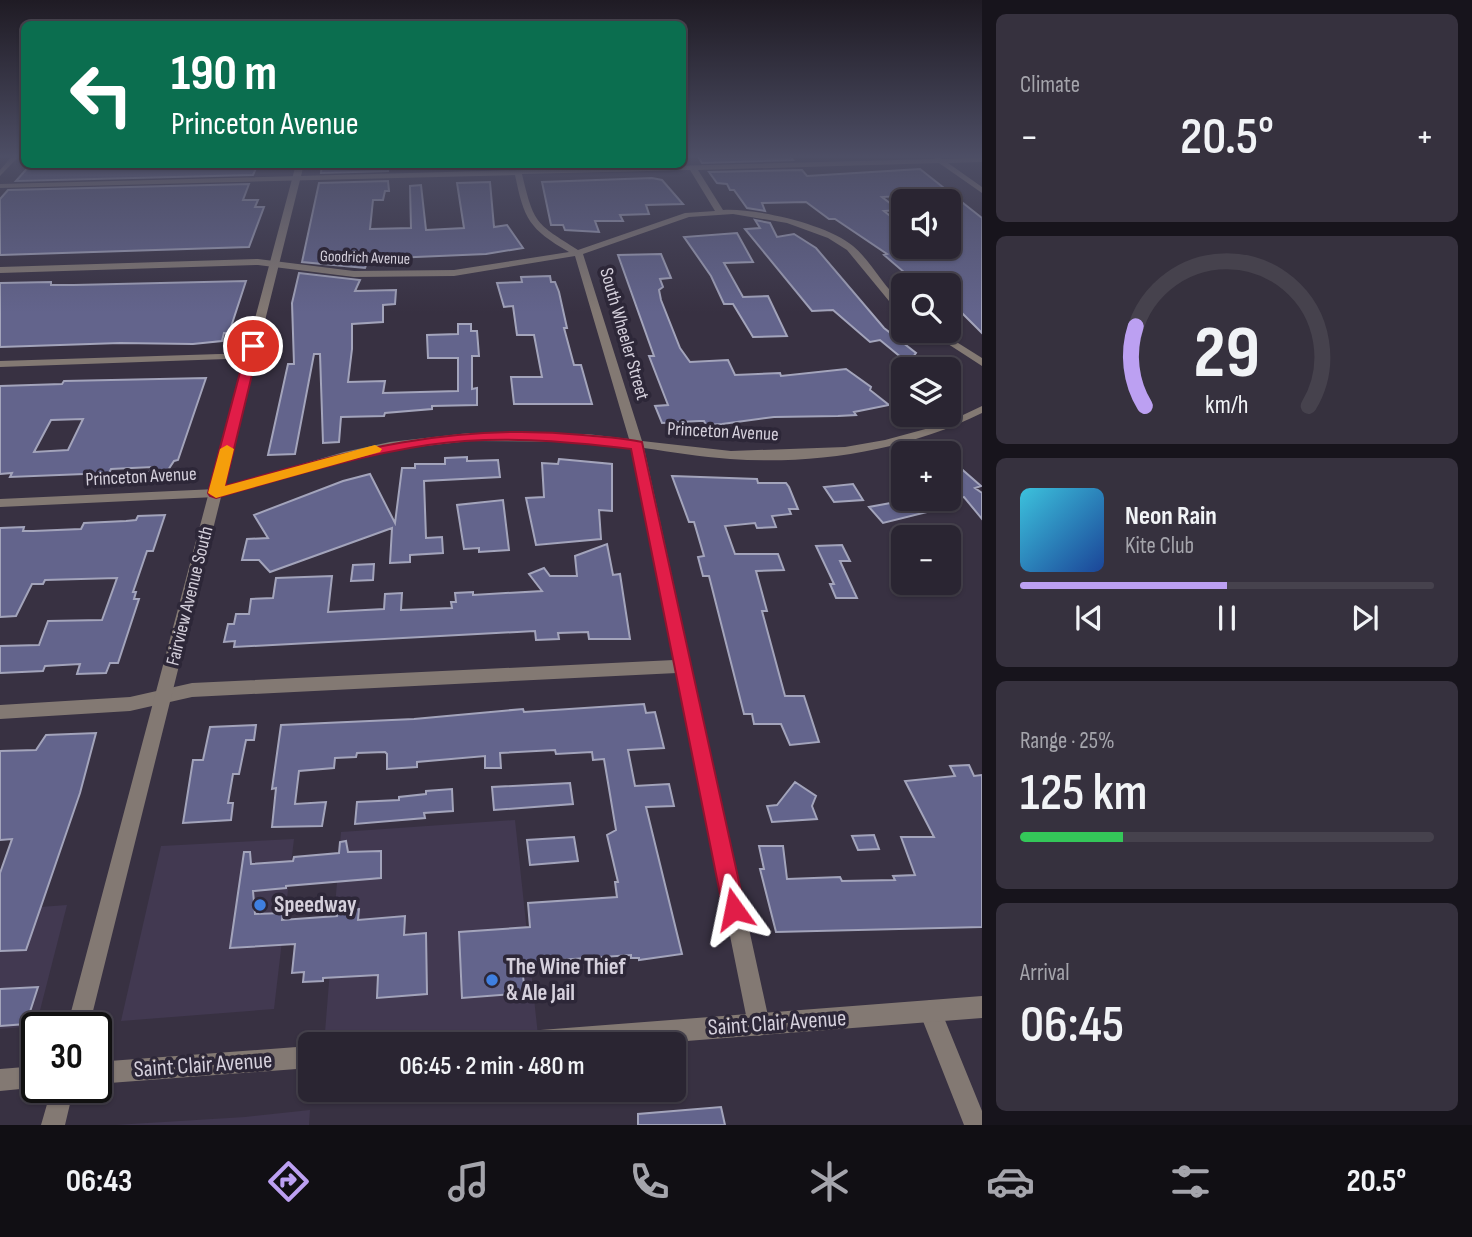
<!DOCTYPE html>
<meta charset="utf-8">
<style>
body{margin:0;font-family:"Sofia Sans Condensed",sans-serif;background:#36313e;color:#f1f3f6;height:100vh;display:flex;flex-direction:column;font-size:26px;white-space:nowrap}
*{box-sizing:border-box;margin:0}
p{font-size:23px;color:#a5a5ac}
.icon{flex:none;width:38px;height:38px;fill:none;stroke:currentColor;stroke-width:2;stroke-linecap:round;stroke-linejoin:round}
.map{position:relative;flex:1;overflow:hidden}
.details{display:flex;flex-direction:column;gap:14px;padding:14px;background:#17141c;width:490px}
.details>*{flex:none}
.banner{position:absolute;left:21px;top:21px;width:665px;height:147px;border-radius:10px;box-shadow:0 2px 5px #0004,0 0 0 2px #46424d;background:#0b6e4f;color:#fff;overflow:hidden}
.buttons{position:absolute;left:891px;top:189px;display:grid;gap:14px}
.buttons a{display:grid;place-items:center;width:70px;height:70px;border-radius:10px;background:#2a2532;box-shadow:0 2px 5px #0004,0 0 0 2px #46424d;font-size:35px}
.speed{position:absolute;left:21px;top:1012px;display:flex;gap:14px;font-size:35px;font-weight:700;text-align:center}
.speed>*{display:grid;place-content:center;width:91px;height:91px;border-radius:50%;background:#2a2532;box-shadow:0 2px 5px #0004,0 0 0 2px #46424d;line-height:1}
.speed .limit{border:4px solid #111;border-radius:10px;background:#fff;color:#111}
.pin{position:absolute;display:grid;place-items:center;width:60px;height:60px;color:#fff;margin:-30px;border:4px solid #fff;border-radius:50%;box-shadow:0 2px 7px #0007}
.me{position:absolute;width:77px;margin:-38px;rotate:348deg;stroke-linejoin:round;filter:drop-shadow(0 0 5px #0008)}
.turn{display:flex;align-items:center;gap:24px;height:147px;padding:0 35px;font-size:32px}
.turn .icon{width:91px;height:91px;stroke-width:2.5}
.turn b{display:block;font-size:49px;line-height:60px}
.big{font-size:52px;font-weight:600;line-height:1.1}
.details .tile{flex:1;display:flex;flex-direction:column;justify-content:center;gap:10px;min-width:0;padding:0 24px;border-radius:10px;background:#36313e}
.details .dial{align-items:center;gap:0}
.dial svg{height:182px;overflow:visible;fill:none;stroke:#46424d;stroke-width:7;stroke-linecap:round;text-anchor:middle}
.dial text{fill:#f1f3f6;stroke:none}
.song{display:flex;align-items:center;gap:21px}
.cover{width:84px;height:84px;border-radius:10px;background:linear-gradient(135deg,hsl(190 70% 55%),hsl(220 70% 35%))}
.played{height:7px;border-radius:4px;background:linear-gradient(90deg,#bca0f2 50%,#46424d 50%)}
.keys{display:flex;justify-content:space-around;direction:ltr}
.heat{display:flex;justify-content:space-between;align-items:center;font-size:38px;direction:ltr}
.charge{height:10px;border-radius:5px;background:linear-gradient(90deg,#34c759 25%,#46424d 0)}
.trip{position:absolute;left:298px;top:1032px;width:388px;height:70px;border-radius:10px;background:#2a2532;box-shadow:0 2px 5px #0004,0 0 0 2px #46424d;font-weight:600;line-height:70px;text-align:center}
.dock{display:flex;height:112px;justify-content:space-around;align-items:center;background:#110f14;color:#a5a5ac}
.dock .icon{width:49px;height:49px}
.dock .selected{color:#bca0f2}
.dock b{font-size:32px;color:#f1f3f6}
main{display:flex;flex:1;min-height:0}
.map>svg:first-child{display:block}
</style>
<main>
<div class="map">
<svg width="982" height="1125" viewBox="0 0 982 1125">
<rect width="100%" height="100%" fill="#383142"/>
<path fill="#423951" d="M515 820 539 1045H324L341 832Z
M294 839 274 1009 121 1021 161 846Z
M67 905 36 1026 0 1029V910Z
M310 1110 309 1125H115L245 1117Z"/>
<path fill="#63648c" stroke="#a3a4bb" stroke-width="2" fill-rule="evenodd" d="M697 155H789L793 160 702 163Z
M31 164H257V166L253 175 16 181Z
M322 164H388V171L321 173Z
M920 169 982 218V333L956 307H948V285H919L884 255 887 254 835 219H829L806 202 762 203 765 211 747 208 734 190H730L727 184 717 183 709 172 802 170 807 176ZM948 193V248L903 253V226L884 211 899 210 882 197Z
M652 178 662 180 683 204 646 205 649 214 620 215 623 221H595L599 232 565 230 563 225H551L542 182Z
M388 181 389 191H385L383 200H373L370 229 411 228 410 186 421 185 426 230 464 228 457 183 490 182 494 227 507 225 523 248 486 254 369 259 365 268 302 262 319 183Z
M249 184 243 200H258L255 207H264L249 247 0 255V199L8 190Z
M755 220 770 223 777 237 794 234 816 248 884 328 916 353 908 363 880 340 870 342 833 310 812 311 745 229 760 228Z
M737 233 753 262 724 263 743 297 768 296 787 336 753 337 733 304H724L711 276 684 237Z
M661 254 671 278 660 279 663 287 659 290 661 300 680 348 690 362 728 360 735 375 780 373 781 376 846 369 871 387 870 390 889 405 854 412 856 415 838 416 774 417 722 424 706 425 704 421H699L662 423 655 406 668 405 649 356H654L618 255Z
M299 273 360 280 355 291 396 290 395 304 383 305V322L352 324V349L348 382 385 381 383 393 458 391V358H428L427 335 458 334V324H471V331H477L479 356H472V389L477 388V405L432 406V409L385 413 384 416 341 417 339 442 323 443 320 354H314L295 454 268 455 288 364H294L292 303Z
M550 276 551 282H555L559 292 567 328H564L574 365H581L592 404H514L511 377H542L534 335H517L513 306 504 307 497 283 522 282 521 277Z
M246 281 229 333H224L222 341 193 344 120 343 0 347V283L51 282V285H74Z
M206 378 178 460 174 461 168 470 150 471 152 467 111 469 109 473 10 477 12 473 0 474V386L62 384 64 381ZM83 419 68 450 34 452 51 420Z
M467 457V461L498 460 500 477 424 481 426 538 442 537 443 553 410 555V562L390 563 392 528 270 572 259 560H242L247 539 268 538 254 515 343 481 370 474 395 523 402 468H415V464H445V458Z
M559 459 612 464V511L599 510 601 539 536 545 526 498 544 497 542 463 558 464Z
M957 465 981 486 975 488 982 493V519L964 497 948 500V468Z
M672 476 757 479 758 483H786L789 487 798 509H789L791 514 772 516 776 527 757 528 755 523 725 526 735 554H778L784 570 756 571 767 611H762L785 696H804L819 742 790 745 781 724H754L752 714H744L709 576H703L698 557 704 556 694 522H689Z
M853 484 863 500 834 502 824 487Z
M912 499 927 512 883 523 869 507Z
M503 500 509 550 479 552V548L464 549 457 505Z
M165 515 153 551H147L133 592H136L134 599H139L118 663H110L106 673 77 674 80 664 45 666 43 671 0 673V646L39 645 48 621 102 620 117 578 45 580 43 584H32L16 616 0 617V528L24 527 23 531H33L81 529 84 523 126 521 136 520 138 516Z
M607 544 613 575 620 574 630 639H589L588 632 558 633 559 639 536 640 535 631 234 647 235 641 224 642 228 624H234L236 614H249L251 599 273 598 276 578 332 576 328 612 384 609 385 594 402 593 401 610 452 608 451 602H456L455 593 473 592V595L542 591 529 574 544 568 550 576H577L575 556Z
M842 545 850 561H840L857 598H836L830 584H834L816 546Z
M374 564 373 580 351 581 353 565Z
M644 704 646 713 655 712 664 748 628 750 635 786 669 784 674 806 646 807 682 954 639 960V958H631V955L559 960V964L522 967 525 993 462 998 459 932 530 927 528 903 617 897 615 882H618L607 835 616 830 604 759 593 760 592 752 556 754 555 750 500 753 501 768H485V756L417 762V767L387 769V754L385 752 357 753 356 757 335 758 334 768 299 771 295 804 326 802 322 826 272 827 276 788 272 789 281 725 414 719 523 709 524 712Z
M256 725 254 740H246L239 774H233L228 803H233L231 820 183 823 193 760H203L210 727Z
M96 733 80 793 26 950 0 951V873L12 839 0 840V751L36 750 46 735Z
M969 765 974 776 982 775V927L776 932 760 869H764L759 846H783L787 879 840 877 842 881 895 880 893 876 915 875 901 837H934L905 781 955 776 950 766Z
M795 782 816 796 812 806 817 819 772 822 767 806 777 805Z
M570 783 573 804 494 810 492 787Z
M452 789 453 811 424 813 425 818 355 824 357 802 399 800V797L426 794V791Z
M874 835 879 849 858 850 852 836Z
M574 837 578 861 530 865 527 840Z
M346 841 348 852 381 851V878L286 886V888L253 891 255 914 283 913 282 920 337 916 338 910 359 909 358 920 405 916 404 935 426 933 427 994 377 998 378 975 323 978V981L303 982 304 972 292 973 295 944 230 948 244 852H250L251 864 293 861 294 857 339 853 340 842Z
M38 987 26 1024 0 1026V989Z
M721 1107 725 1125H638V1114Z"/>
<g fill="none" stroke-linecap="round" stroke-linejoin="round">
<path fill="#837973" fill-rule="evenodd" d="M13 155H20L0 176V170Z
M938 157 942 159 982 158V162L948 163 982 187V193L939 163 698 170 723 210C756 208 827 224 853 246 872 262 883 287 903 303V311L889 301 847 250 828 238 787 223 733 214 689 217 583 254 642 441 731 451 845 447 885 440 944 424 982 406V413C906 451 814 465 730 459 701 457 672 452 644 448L770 1025 767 1033 759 1036 751 1033 748 1025 677 673 192 697 130 711 0 719V705L130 697 192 683 674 660 631 447 587 442 469 441 390 450 346 459 216 497 0 507V499L216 489 344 452 390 442 469 433 587 434 629 439 575 256 454 276 354 277 258 265 0 273V267L258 259 354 271 454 270 569 252C529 229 524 219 515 175L0 188V184L934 159ZM690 170 715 211 685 213 578 250C536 223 534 225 522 174Z
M928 331H939L982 358V366Z
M251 353 255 354V358L0 367V361Z
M930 1000 938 1003 982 1111V1125H964L919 1011 922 1003Z"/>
<path fill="#837973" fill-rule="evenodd" d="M296 164H304L89 1027H67Z
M982 996V1018L635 1045H478L481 1037 489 1034Z
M310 1046V1068L96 1084V1062Z
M37 1066V1087H41L0 1091V1069Z
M52 1087H74L65 1125H41Z"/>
</g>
<linearGradient id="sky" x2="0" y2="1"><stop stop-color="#1f1b24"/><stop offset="0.5" stop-color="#4d4e65"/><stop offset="1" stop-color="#4d4e65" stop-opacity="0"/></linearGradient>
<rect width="982" height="313" fill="url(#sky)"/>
<path fill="#e11d48" stroke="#92132f" stroke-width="2" d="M253 343 259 346 225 486C347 451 455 422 583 435 603 437 623 438 642 442L745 909 742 917 734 920 726 917 723 909 631 449C564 441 496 435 428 445 355 456 286 478 216 498L210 496 208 493 247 346Z"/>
<path fill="#f59e0b" d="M227 445 234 449 225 486 375 445 382 449 380 452 216 498 208 493 220 449Z"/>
<g fill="#3f7fe0" stroke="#2d2738" stroke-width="2.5">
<circle cx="260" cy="905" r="7"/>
<circle cx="492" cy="980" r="7"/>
</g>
<g text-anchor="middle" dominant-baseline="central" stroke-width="7" stroke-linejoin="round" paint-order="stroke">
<g font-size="16" fill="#d5d0dc" stroke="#2d2738">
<text transform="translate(365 258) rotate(2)">Goodrich Avenue</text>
</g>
<g font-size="19" fill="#d5d0dc" stroke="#2d2738">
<text transform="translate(624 334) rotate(74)">South Wheeler Street</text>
<text transform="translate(723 432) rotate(3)">Princeton Avenue</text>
<text transform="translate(141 477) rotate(-3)">Princeton Avenue</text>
<text transform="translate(190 596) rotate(-76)">Fairview Avenue South</text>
</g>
<g font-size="23" font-weight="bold" fill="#d5d0dc" stroke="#2d2738" text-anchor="start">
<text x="274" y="905">Speedway</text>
<text x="506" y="967">The Wine Thief<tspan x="506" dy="26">&amp; Ale Jail</tspan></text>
</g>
<g font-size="23" fill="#d5d0dc" stroke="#2d2738">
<text transform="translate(777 1023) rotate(-4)">Saint Clair Avenue</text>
<text transform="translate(203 1065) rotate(-4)">Saint Clair Avenue</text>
</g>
</g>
</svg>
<div class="buttons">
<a><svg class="icon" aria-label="sound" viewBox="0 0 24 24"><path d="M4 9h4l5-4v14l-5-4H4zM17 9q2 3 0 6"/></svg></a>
<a><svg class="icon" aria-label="search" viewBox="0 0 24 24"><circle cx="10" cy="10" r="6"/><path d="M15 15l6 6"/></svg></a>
<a><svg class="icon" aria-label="layers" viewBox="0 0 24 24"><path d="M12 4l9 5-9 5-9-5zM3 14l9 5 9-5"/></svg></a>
<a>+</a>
<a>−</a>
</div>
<div class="speed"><div class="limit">30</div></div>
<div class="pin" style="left:253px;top:346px;background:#d93025"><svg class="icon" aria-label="arrive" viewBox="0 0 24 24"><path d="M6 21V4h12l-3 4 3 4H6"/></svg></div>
<svg class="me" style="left:734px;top:909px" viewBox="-20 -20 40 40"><path d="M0-17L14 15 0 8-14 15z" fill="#e11d48" stroke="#fff" stroke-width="4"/></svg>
<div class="trip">06:45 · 2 min · 480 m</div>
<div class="banner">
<div class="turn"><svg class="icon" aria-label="left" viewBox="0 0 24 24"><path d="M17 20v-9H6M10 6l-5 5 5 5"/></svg><div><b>190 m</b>Princeton Avenue</div></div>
</div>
</div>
<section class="details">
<div class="tile"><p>Climate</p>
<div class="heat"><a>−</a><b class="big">20.5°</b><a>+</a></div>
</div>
<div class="tile dial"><svg viewBox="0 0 100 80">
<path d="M14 69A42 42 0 1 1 86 69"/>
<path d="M14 69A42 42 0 0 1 10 34" stroke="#bca0f2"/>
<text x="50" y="56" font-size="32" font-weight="700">29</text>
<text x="50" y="72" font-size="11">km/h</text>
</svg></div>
<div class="tile">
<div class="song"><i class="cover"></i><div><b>Neon Rain</b><p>Kite Club</p></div></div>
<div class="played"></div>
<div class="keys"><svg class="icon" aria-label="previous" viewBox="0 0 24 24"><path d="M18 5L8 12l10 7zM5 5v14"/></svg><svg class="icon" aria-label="pause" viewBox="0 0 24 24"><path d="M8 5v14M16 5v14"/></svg><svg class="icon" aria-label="next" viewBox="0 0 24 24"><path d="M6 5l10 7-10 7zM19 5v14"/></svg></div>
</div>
<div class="tile"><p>Range · 25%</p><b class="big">125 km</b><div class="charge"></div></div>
<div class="tile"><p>Arrival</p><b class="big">06:45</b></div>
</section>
</main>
<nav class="dock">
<b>06:43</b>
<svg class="icon selected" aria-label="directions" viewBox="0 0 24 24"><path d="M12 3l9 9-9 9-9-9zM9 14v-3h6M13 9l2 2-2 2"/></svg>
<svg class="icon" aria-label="music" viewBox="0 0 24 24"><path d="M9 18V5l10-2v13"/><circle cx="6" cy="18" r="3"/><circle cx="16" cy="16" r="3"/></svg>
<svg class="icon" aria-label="phone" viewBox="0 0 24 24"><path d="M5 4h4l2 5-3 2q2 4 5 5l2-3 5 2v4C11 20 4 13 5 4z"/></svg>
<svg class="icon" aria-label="climate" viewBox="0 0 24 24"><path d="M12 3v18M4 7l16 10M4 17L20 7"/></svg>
<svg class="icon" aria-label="car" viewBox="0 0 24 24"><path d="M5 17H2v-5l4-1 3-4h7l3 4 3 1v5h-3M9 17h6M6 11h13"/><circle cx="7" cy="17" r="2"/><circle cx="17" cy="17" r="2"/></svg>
<svg class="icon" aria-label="filters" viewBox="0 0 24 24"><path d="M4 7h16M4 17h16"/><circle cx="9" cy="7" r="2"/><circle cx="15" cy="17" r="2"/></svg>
<b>20.5°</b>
</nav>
